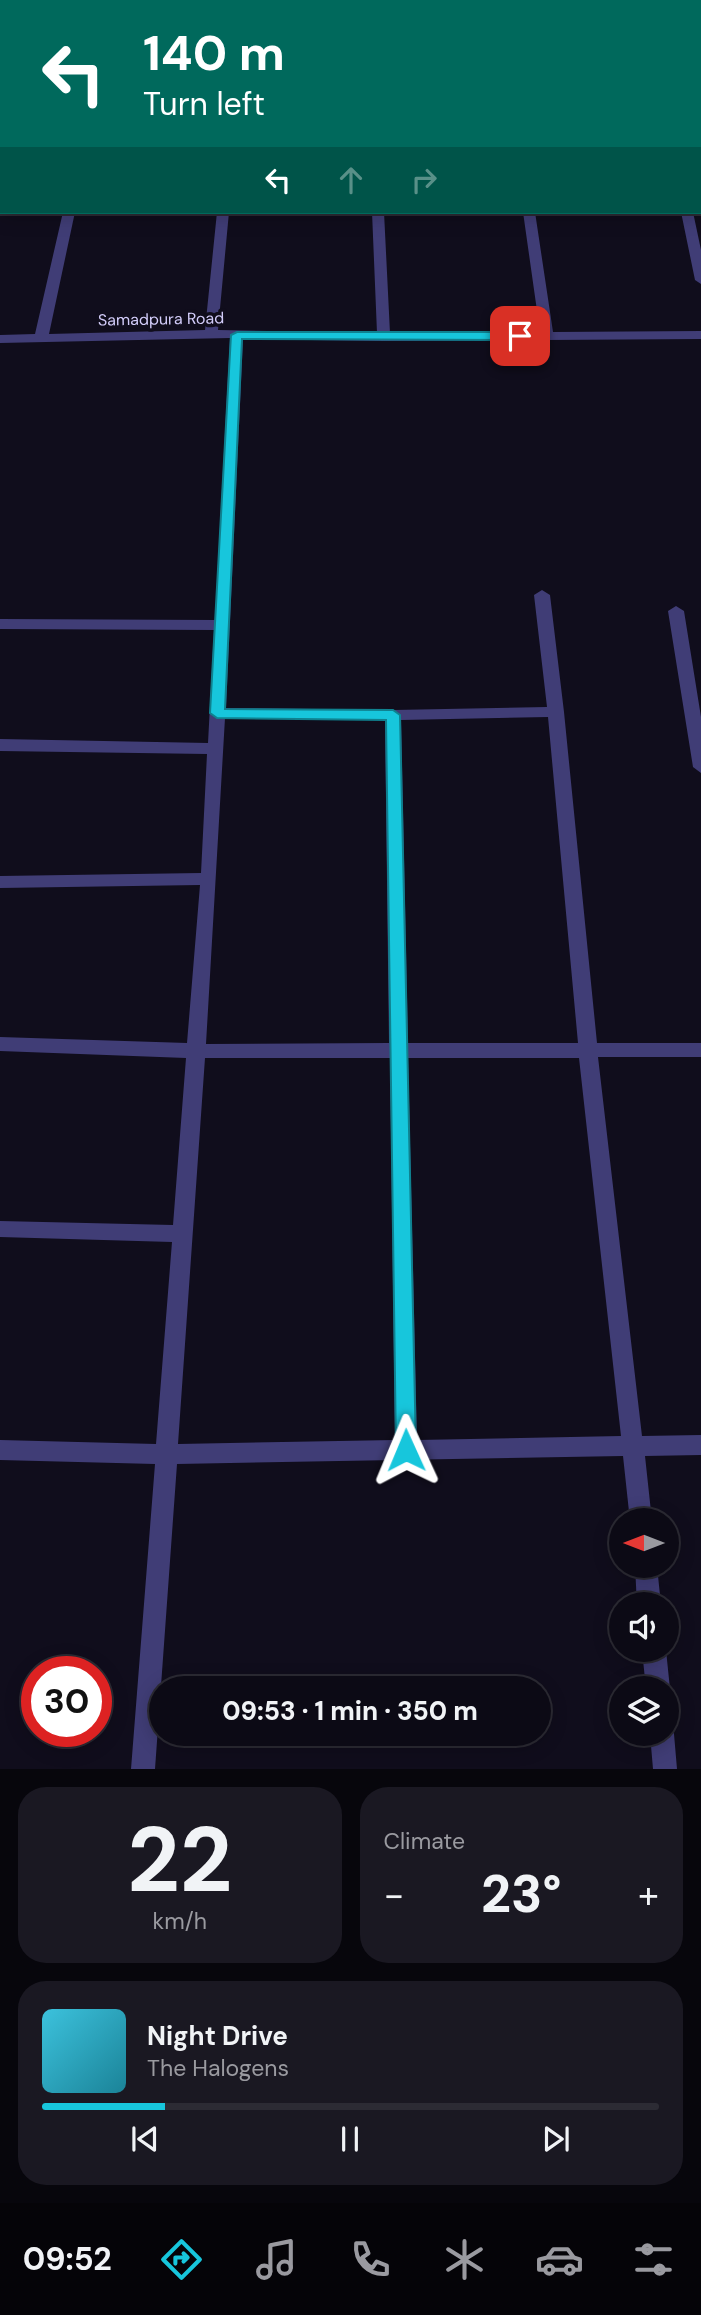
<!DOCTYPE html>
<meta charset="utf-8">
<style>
body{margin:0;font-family:"DM Sans",sans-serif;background:#1a1822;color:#f1f3f6;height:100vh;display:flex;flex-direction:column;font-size:26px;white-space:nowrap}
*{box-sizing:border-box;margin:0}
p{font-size:23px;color:#9a9aa0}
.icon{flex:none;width:38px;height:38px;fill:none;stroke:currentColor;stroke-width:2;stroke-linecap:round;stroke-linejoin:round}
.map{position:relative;height:1769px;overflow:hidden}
.panel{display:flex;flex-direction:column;gap:18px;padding:18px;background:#07060c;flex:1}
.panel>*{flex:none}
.banner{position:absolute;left:0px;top:0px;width:702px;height:214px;box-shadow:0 4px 18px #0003,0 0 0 2px #2c2b34;background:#00695c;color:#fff;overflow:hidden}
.needle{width:46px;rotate:270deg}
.fabs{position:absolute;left:609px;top:1508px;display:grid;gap:14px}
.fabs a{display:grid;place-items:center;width:70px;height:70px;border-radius:50%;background:#0c0a15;box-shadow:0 4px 18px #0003,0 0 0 2px #2c2b34;font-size:35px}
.speed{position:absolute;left:21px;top:1656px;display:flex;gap:14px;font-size:35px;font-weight:700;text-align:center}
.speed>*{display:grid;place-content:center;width:91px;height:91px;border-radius:50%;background:#0c0a15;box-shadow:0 4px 18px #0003,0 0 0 2px #2c2b34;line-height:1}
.speed .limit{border:10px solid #d22;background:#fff;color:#111}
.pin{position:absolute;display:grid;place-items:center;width:60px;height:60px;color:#fff;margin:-30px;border-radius:14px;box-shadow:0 4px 10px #0006}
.me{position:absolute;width:77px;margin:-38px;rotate:359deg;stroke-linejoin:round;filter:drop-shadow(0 0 5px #0008)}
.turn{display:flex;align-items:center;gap:24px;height:147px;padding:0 28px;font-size:32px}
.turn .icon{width:91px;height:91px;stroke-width:2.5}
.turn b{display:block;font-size:49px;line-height:60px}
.lanes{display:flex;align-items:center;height:66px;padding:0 28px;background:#0003;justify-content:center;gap:35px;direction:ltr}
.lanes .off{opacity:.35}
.big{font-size:52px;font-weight:800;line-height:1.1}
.panel .tile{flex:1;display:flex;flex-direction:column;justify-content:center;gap:10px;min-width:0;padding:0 24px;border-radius:28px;background:#1a1822}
.panel .dial{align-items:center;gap:0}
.dial b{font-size:91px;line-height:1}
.song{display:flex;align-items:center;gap:21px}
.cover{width:84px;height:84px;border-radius:10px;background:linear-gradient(135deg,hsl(190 70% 55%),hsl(190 70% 35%))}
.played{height:7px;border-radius:4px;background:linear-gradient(90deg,#17c6dc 20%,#2c2b34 20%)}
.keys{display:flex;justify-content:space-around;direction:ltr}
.heat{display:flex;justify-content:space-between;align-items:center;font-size:38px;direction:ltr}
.panel .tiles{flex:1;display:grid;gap:18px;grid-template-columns:1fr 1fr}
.tile:last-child{grid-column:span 2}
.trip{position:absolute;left:149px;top:1676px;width:402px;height:70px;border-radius:35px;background:#0c0a15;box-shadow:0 4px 18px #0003,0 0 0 2px #2c2b34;font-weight:800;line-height:70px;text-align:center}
.tabs{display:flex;height:112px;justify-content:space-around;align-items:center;background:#050408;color:#9a9aa0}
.tabs .icon{width:49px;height:49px}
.tabs .selected{color:#17c6dc}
.tabs b{font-size:32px;color:#f1f3f6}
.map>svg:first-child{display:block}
</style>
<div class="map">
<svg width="701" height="1769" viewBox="0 0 701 1769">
<rect width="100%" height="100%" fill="#100d1c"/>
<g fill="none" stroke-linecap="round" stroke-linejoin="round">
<path fill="#403d76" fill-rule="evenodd" d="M107 0H117L106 2Z
M371 0H381V2H371Z
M559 0H569V2H559Z
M0 18H2V24H0Z
M700 22H701V28H700Z
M700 141H701V149H700Z
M63 212H75L49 334 205 330 217 212H229L218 330 377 333 372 212H384L390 333 540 332 523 212H535L553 332 701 331V339L384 341 243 339 226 708 393 710 547 707 534 595 542 590 550 595 564 712 597 1043H701V1057H598L642 1436 701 1435V1455L645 1456 652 1521H630L623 1456 177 1464 155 1769H131L155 1464 0 1460V1440L156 1444 172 1242 0 1237V1221L173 1225 186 1058 0 1051V1037L187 1043 200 885 0 888V876L201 873 207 754 0 751V739L208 743 214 630 0 629V619L215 620 230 338 0 343V335L35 334ZM548 717 578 1043H408L401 720ZM225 718 385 720 389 1043 206 1044ZM205 1058H390L395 1440 178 1444ZM408 1058H579L621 1436 417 1440Z
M681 212H693L701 250V284L695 280Z
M676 606 684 611 701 717V773L693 767 668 611Z
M635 1566H657L661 1605H637Z
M642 1650H666L670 1689 667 1696V1689H646Z
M667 1724 671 1726 674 1734 677 1769H653L650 1734H667Z"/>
</g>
<path fill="#17c6dc" stroke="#0f818f" stroke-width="2" d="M237 332H520L526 336 520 340 242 339 225 709 393 710 400 715 416 1450 413 1457 406 1459 399 1457 396 1450 386 720 217 718 210 713 231 335Z"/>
<g text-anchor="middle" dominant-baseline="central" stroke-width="7" stroke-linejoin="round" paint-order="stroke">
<g font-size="16" fill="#d3cdfa" stroke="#100d1c">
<text transform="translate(161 319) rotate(-1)">Samadpura Road</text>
</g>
</g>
</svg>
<div class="fabs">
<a><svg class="needle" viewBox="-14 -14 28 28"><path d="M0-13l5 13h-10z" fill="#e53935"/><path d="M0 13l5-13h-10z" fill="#9a9aa0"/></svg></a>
<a><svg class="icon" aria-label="sound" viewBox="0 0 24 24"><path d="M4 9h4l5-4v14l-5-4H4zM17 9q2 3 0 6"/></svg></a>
<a><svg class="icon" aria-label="layers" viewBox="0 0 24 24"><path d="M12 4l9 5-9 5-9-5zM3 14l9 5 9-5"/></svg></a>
</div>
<div class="speed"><div class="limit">30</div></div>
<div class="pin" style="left:520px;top:336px;background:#d93025"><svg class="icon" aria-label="arrive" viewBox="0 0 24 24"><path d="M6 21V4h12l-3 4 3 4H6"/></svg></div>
<svg class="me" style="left:406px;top:1450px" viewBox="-20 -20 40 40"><path d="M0-17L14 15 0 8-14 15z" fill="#17c6dc" stroke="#fff" stroke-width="4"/></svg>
<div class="trip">09:53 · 1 min · 350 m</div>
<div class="banner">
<div class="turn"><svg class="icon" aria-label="left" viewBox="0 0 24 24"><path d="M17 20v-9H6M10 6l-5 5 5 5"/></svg><div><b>140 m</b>Turn left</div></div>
<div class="lanes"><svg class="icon" aria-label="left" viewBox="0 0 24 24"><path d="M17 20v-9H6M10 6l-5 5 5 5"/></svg><svg class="icon off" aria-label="ahead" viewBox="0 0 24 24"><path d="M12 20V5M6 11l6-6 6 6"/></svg><svg class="icon off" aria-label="right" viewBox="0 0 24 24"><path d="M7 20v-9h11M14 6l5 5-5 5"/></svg></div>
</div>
</div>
<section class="panel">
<div class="tiles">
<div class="tile dial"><b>22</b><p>km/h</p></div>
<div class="tile"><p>Climate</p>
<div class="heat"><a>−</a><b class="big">23°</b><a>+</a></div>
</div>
<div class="tile">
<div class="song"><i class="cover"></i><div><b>Night Drive</b><p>The Halogens</p></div></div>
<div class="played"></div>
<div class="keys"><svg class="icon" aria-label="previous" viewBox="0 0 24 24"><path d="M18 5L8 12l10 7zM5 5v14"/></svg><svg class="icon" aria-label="pause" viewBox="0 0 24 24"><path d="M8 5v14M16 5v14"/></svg><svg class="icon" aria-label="next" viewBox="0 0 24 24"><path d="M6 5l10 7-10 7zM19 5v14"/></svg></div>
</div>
</div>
</section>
<nav class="tabs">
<b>09:52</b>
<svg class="icon selected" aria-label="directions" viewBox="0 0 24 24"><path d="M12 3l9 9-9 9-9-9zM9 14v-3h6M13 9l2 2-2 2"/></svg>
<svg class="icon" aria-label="music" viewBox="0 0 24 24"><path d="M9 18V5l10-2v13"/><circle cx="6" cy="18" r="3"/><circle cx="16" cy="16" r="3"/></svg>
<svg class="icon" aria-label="phone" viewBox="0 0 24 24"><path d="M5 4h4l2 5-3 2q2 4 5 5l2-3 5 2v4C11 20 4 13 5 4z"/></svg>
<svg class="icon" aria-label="climate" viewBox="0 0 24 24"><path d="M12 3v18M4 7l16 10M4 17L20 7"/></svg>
<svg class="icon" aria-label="car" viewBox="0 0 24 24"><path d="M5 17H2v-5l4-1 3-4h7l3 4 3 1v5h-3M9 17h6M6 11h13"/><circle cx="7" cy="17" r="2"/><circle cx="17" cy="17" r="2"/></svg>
<svg class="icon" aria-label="filters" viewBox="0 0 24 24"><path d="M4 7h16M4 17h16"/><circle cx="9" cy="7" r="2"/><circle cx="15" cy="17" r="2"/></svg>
</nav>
